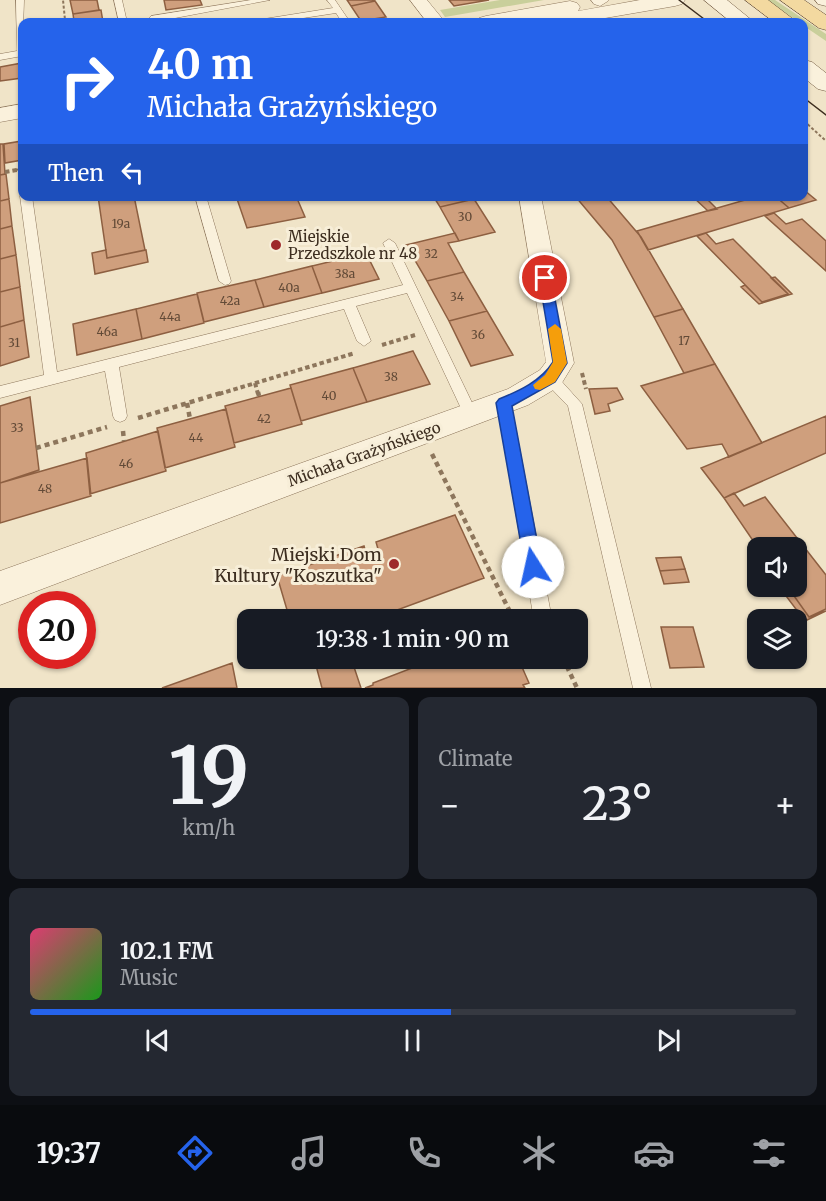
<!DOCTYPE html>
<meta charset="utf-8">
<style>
body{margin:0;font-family:Merriweather,serif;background:#242831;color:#f1f3f6;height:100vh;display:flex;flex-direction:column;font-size:22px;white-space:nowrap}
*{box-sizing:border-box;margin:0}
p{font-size:20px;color:#9ea1a6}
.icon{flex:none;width:33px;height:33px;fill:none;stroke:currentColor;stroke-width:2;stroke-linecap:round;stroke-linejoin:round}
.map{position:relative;height:688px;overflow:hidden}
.drawer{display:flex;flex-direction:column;gap:9px;padding:9px;background:#0d0f14;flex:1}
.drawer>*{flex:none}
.hud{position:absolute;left:18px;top:18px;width:790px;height:183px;border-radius:12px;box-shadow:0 2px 4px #0004;background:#2563eb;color:#fff;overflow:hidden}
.fabs{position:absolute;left:747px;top:537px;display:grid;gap:12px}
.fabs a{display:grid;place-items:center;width:60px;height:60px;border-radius:12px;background:#171b24;box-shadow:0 2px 4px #0004;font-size:30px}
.speed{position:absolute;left:18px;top:591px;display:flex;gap:12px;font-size:30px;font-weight:700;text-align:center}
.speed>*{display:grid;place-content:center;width:78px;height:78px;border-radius:50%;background:#171b24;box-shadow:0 2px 4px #0004;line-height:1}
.speed .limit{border:9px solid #d22;background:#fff;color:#111}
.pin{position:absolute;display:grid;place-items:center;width:51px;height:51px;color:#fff;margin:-26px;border:3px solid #fff;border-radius:50%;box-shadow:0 2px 6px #0007}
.me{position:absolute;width:66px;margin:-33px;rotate:350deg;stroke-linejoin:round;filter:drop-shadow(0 0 4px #0008)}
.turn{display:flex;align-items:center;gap:21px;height:126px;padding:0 30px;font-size:27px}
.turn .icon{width:78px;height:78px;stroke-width:2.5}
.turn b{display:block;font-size:42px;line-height:51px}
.then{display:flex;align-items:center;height:57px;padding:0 30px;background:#0003;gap:12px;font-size:22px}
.big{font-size:45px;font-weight:600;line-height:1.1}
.drawer .widget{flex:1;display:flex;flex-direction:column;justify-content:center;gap:9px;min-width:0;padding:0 21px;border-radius:12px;background:#242831}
.drawer .dial{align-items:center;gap:0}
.dial b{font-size:78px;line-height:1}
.song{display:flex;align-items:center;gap:18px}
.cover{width:72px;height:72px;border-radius:9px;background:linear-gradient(135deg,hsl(340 70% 55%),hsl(120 70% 35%))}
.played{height:6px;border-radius:3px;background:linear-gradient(90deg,#2563eb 55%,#363941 55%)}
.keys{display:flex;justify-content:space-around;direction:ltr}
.heat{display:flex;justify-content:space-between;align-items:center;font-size:33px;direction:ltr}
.drawer .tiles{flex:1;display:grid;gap:9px;grid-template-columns:1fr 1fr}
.widget:last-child{grid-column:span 2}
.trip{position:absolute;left:237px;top:609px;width:351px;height:60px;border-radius:12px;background:#171b24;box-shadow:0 2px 4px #0004;font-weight:600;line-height:60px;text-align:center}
.tab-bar{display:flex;height:96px;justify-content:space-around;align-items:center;background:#090b0e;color:#9ea1a6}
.tab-bar .icon{width:42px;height:42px}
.tab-bar .selected{color:#2563eb}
.tab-bar b{font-size:27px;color:#f1f3f6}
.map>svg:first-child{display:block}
</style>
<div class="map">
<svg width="826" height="688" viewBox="0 0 826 688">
<rect width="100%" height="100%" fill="#f0e4c8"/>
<path fill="#c9cf9b" d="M500 0H544L445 17 440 10Z
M766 0H775L826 34V41L804 26V22H799Z"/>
<path fill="#cf9f7d" stroke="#8d5f41" stroke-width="1.5" d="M70 0H97L99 10 73 14Z
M164 0H200L202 5 166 10Z
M347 0H374L375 1 351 6Z
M449 0H489L454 6Z
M375 1 386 17 361 21 351 6Z
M101 10 103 22H68L74 21 73 14Z
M22 63V78L0 81V67Z
M22 141V160L5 163 4 144Z
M0 144H3L5 174 0 175Z
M6 174 9 199 0 201V175Z
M804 190 816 200 789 208 775 196H804Z
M98 196H134L145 250 107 258Z
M236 196H296L305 217 247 228Z
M433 196H472L474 199 440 207Z
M575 196H606L641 237 683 309 654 317 612 240Z
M692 196H707L705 197 717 209 708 211Z
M775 196 789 208 648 250 637 231 759 196Z
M9 199 12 226 0 229V201Z
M474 199 495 232 459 241 440 207Z
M774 213 786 224 802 219 826 241V271L765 216Z
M12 226 16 255 0 259V229Z
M455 233 459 241 448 243 464 272 427 281 406 245Z
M706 233 716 244 733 239 788 294 762 302 697 236Z
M106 250 107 258 146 250 148 262 95 274 92 253Z
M366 253 379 279 322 293 312 266Z
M16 255 20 287 0 292V259Z
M312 266 322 293 264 307 255 280Z
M464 272 487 311 449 321 427 281Z
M775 277 792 294 759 304 741 287 745 285 762 302 788 294 771 278Z
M255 280 264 307 204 322 197 293Z
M20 287 24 320 0 327V292Z
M197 294 204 323 142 339 136 309Z
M136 309 142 339 77 355 73 324Z
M683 309 715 364 684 373 654 317Z
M487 311 513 355 471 366 449 321Z
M24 320 29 357 0 366V327Z
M413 351 430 384 367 402 353 368Z
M715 364 762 443 729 457 722 444 687 449 641 386Z
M353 368 367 402 301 421 290 385Z
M291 388 302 424 234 443 225 406Z
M617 388 623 399 608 404 610 411 595 414 589 389Z
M30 397 39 470 0 483V406Z
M226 409 235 447 165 468 157 428Z
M826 416V453L724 498 701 468Z
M158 431 166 471 90 494 86 453Z
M87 458 91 496 0 523V483Z
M734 493 744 506 765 497 826 575V609L809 617 787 586H796V548H758L724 498Z
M455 515 484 578 370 620H290L277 576 364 546 366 553 378 549 376 542Z
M681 557 685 569 660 571 656 558Z
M685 569 689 582 664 584 660 571Z
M787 586 809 617 826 611 805 621 780 588Z
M661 627H693L704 667 670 668Z
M314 658H351L361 688H322Z
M438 658H518L529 683 523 685 525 688H365L373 685V683Z
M232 663 237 688H162Z"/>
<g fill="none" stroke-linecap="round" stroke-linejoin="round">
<g stroke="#8d765c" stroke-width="1">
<path id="service" d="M16 0H24L22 56 0 60V54L17 51Z
M114 0H122L127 22H119Z
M251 0H270L154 22 147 21 151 16Z
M327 0H335L350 22H342L336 13 277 22H260L264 19 333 8Z
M22 194V196H32L57 372 403 285 383 243 389 239 395 243 478 415 476 419 471 421 466 419 407 293 356 306 371 341 364 346 357 341 344 309 119 367 127 416 125 420 120 422 115 420 113 416 105 371 0 398V386L44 375 20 196Z
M195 196H206L231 281 229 284 225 285 219 281Z
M550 373 555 374 582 404 651 688H633L568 406 545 382 543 378 545 374Z
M504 397 509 399 511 403 551 614 549 620H535L533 614 497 403 499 399Z"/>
</g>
<g stroke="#8d765c" stroke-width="1">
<path id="minor" d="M410 0H427L445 22H427Z
M591 0H608V1L600 6 594 4Z
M519 196H541L574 363 560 386 528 405 0 605V571L508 389 540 370 546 362Z"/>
</g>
<g stroke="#8d765c" stroke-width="1">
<path id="tertiary" d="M640 0H685L682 4 675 6 582 22H539L541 18 518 22H476L479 18 486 16 570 1 577 3 580 7 578 11Z
M22 104V118L0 122V108Z"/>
</g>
<g stroke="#6f573f" stroke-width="1">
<path id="secondary" d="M704 0H727L754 22H731Z
M815 0H826V6L818 4Z
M804 60 812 62 826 73V91L818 89 804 78Z"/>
</g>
<g stroke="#5b4430" stroke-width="1">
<path id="primary" d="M745 0H768L797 22H774Z
M780 0H804L826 15V30L819 28Z"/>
</g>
<path stroke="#8d765c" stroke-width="2" stroke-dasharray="3 2" stroke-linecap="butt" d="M671 20 679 22
M58 22 71 21
M62 22 65 20 63 0
M804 121 826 141
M15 170 22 169"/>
<path stroke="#8d765c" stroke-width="4" stroke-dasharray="4.5 3" stroke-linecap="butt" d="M5 172 22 169
M382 345 415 335
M582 373 586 389
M255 383 258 394
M219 394 355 353"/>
<path stroke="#8d765c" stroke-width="4.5" stroke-dasharray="5 4" stroke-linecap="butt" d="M258 392 259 396
M187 403 190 419
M138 418 224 392
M123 431 124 441
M36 448 107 427
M432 454 514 620
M563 658 577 688"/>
<use href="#service" fill="#faf1dc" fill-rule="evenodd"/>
<use href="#minor" fill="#faf1dc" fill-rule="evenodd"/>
<use href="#tertiary" fill="#faf1dc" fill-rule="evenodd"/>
<use href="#secondary" fill="#faf1dc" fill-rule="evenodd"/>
<use href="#primary" fill="#f3d9a0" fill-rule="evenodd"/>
<path stroke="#3d2e20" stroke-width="1.5" d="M679 0 708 22
M804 98 826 115"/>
</g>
<path fill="#2563eb" stroke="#184099" stroke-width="1.5" d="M545 274 551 278 567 363 555 382 512 406 542 567 539 573 533 575 527 573 525 567 496 403 499 399C519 391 541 381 553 362L539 278Z"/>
<path fill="#f59e0b" d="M555 324 561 329 567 363 555 382 540 390 535 389 533 385 545 375 553 362 548 329Z"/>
<g fill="#9e2a2b" stroke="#f7eed8" stroke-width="2">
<circle cx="276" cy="245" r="6"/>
<circle cx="394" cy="564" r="6"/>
</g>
<g text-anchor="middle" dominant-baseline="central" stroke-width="6" stroke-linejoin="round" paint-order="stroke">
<g font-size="12" fill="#624a37">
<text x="465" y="216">30</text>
<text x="121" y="223">19a</text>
<text x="431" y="253">32</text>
<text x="345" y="273">38a</text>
<text x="289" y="287">40a</text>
<text x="457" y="296">34</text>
<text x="230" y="300">42a</text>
<text x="170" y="316">44a</text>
<text x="107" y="331">46a</text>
<text x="478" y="334">36</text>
<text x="684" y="340">17</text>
<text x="14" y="342">31</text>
<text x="391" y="376">38</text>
<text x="329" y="395">40</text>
<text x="264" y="418">42</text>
<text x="17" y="427">33</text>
<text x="196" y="437">44</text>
<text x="126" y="463">46</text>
<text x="45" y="488">48</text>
</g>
<g font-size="15" fill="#3d2e20" stroke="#f7eed8" text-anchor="start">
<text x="288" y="236">Miejskie<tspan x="288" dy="17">Przedszkole nr 48</tspan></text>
</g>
<g font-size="15" fill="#3d2e20" stroke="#f7eed8">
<text transform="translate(364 454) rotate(-20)">Michała Grażyńskiego</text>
</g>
<g font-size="18" fill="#3d2e20" stroke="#f7eed8" text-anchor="end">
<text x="382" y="554">Miejski Dom<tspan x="382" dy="21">Kultury "Koszutka"</tspan></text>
</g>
</g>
</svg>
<div class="fabs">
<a><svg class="icon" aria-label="sound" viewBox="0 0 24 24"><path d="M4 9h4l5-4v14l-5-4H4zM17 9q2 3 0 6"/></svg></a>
<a><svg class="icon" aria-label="layers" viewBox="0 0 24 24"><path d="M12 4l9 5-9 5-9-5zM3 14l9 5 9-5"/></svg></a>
</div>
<div class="speed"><div class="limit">20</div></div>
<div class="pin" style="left:545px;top:278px;background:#d93025"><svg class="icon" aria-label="arrive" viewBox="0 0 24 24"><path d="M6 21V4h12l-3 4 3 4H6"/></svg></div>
<svg class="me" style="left:533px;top:567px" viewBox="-20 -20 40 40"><circle r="19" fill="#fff"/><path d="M0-13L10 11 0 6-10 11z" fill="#2563eb"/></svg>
<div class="trip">19:38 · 1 min · 90 m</div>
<div class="hud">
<div class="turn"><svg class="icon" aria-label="right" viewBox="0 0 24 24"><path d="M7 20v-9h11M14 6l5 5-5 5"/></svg><div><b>40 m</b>Michała Grażyńskiego</div></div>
<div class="then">Then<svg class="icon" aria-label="left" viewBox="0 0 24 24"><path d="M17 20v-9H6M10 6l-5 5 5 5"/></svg></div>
</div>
</div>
<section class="drawer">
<div class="tiles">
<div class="widget dial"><b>19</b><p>km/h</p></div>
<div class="widget"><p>Climate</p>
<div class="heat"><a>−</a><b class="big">23°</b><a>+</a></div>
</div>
<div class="widget">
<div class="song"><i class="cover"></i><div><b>102.1 FM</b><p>Music</p></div></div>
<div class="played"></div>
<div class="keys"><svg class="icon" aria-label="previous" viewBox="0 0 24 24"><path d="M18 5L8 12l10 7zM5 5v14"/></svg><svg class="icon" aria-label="pause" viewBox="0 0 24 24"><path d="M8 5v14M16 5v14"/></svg><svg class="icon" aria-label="next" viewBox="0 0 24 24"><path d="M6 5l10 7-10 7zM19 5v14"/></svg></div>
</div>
</div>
</section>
<nav class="tab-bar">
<b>19:37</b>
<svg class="icon selected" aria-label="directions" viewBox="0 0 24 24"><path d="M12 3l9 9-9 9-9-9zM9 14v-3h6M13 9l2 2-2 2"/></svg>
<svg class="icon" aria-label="music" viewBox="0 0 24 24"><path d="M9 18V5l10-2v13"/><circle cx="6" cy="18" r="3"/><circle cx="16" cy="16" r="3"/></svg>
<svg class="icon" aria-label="phone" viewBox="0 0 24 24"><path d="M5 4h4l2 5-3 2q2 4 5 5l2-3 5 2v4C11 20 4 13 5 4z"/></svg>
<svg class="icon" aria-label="climate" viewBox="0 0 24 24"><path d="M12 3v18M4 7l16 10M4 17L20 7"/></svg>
<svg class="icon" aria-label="car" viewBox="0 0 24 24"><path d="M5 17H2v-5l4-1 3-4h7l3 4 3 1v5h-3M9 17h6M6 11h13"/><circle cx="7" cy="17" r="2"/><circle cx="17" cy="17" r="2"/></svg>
<svg class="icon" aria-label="filters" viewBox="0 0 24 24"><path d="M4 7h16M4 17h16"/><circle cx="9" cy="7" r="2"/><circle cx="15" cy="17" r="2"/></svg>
</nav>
